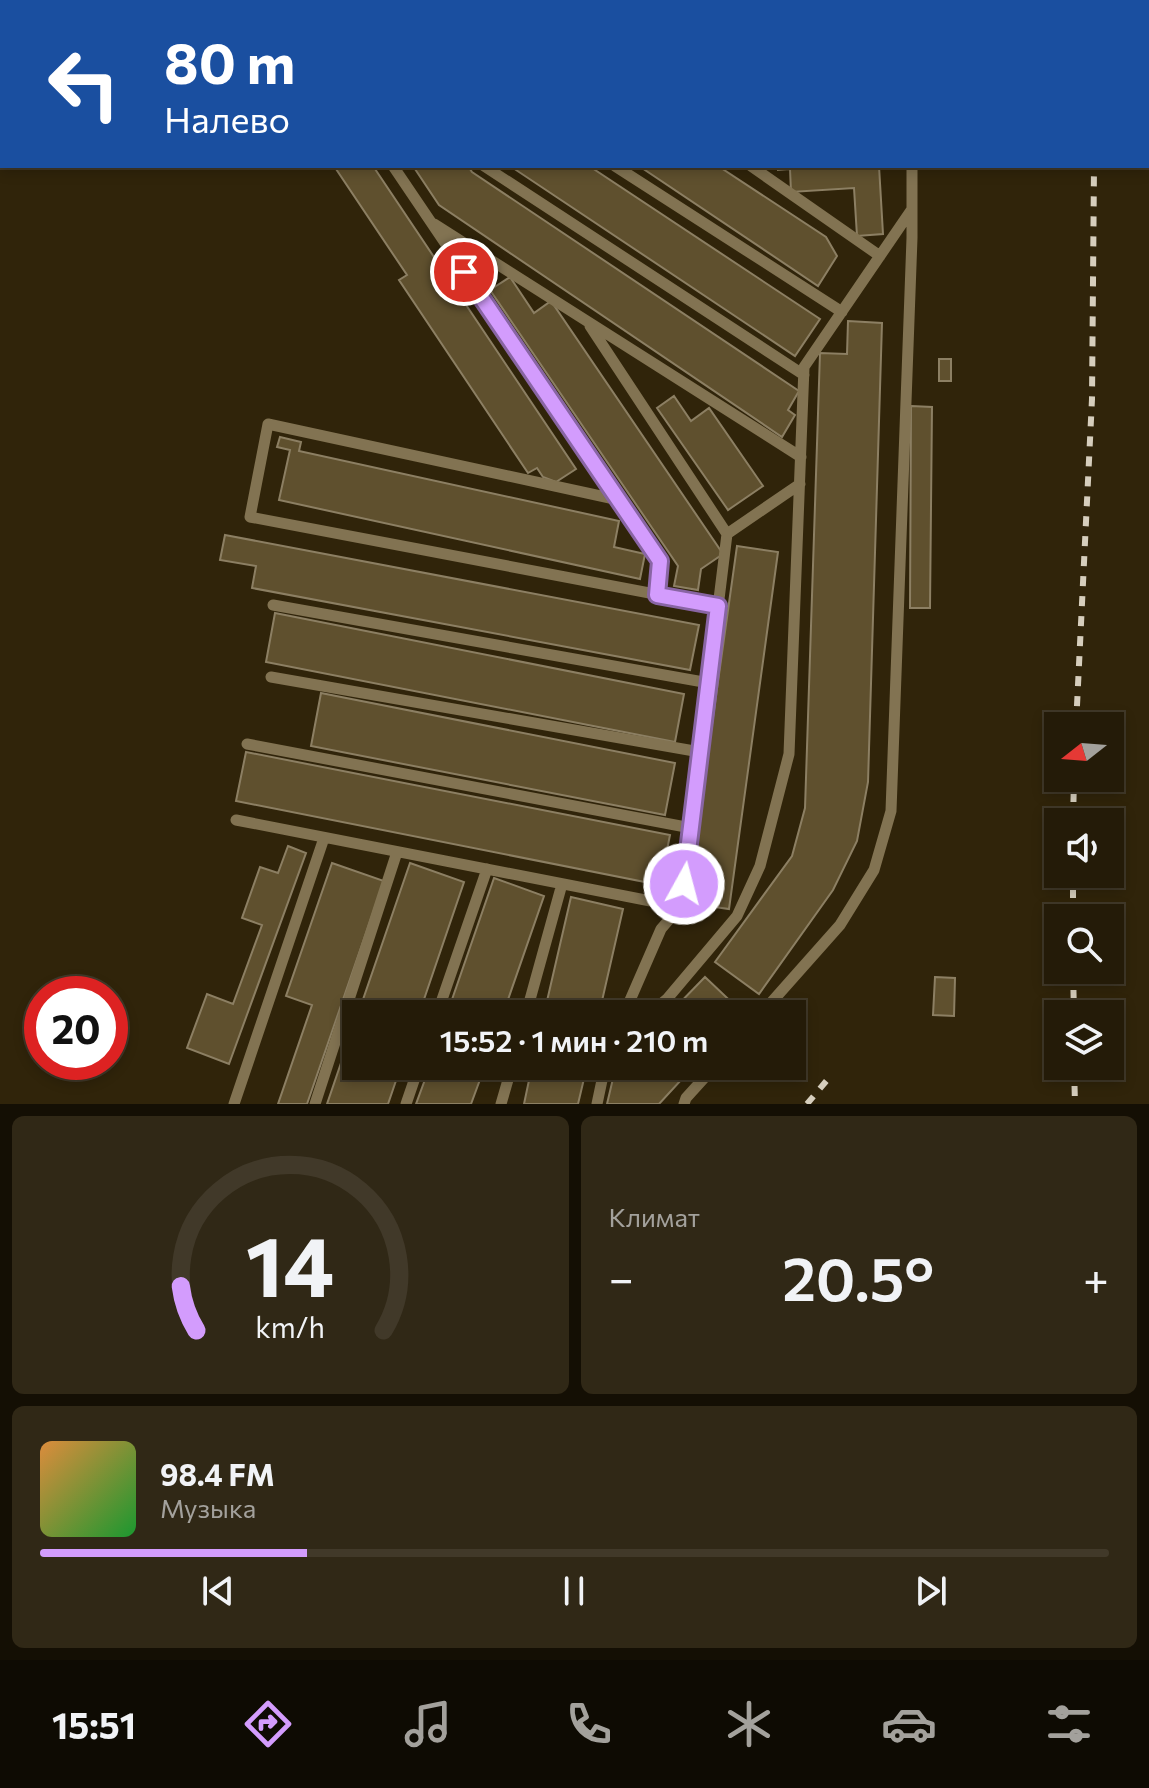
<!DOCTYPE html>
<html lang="ru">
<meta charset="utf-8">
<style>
body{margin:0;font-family:Commissioner,sans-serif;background:#302816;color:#f1f3f6;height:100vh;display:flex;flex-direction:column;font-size:30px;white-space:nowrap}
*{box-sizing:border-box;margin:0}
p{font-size:26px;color:#a3a19c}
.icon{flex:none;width:44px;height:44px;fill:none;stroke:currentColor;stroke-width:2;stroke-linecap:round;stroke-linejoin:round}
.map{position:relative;height:1104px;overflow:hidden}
.panel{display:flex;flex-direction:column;gap:12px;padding:12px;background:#140f04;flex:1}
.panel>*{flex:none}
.top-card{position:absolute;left:0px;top:0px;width:1150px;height:168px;box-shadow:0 4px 12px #0003,0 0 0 2px #413929;background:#1a4fa0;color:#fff;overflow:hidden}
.needle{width:52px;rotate:253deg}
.buttons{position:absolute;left:1044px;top:712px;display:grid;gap:16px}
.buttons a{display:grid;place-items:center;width:80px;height:80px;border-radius:0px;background:#241b08;box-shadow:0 4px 12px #0003,0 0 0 2px #413929;font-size:40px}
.speed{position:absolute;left:24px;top:976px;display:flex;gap:16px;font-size:40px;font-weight:700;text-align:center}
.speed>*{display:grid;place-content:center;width:104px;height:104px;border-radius:50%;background:#241b08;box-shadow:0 4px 12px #0003,0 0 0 2px #413929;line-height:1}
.speed .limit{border:12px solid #d22;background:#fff;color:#111}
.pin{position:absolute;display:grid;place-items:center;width:68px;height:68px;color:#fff;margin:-34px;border:4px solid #fff;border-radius:50%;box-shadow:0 2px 8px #0007}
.me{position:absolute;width:88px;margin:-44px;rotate:7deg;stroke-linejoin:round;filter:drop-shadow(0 0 6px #0008)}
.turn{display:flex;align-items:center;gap:28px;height:168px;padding:0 32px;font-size:36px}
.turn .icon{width:104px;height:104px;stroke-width:2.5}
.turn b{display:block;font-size:56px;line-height:68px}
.big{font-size:60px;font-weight:600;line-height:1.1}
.panel .widget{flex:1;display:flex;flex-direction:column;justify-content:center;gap:12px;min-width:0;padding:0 28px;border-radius:12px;background:#302816}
.panel .dial{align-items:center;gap:0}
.dial svg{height:208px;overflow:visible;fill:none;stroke:#413929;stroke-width:7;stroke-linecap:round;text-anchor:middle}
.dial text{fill:#f1f3f6;stroke:none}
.song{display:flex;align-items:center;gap:24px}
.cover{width:96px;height:96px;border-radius:12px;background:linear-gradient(135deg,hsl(30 70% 55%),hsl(130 70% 35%))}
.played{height:8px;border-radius:4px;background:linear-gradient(90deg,#d39cfd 25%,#413929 25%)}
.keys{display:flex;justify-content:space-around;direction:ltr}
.heat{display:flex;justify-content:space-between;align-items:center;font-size:44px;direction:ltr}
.panel .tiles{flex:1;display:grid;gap:12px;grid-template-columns:1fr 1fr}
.widget:last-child{grid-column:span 2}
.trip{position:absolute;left:342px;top:1000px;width:464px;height:80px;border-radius:0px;background:#241b08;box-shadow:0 4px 12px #0003,0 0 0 2px #413929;font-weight:600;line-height:80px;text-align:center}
.dock{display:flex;height:128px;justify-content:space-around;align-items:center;background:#0e0b03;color:#a3a19c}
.dock .icon{width:56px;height:56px}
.dock .active{color:#d39cfd}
.dock b{font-size:36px;color:#f1f3f6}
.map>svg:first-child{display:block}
</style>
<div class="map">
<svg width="1149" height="1104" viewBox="0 0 1149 1104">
<rect width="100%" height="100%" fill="#30240a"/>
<path fill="#5f502e" stroke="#8c7f63" stroke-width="2" d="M302 0H357L359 2H304Z
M389 0H442L444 2H390Z
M474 0H528L529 2H475Z
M577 0H881L882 2H577Z
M334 166H373L576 469 556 482 543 477 537 468 528 473 399 280 407 275Z
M413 166H468L472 172 799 391 788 410 795 415 782 437 439 205Z
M510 166H589L820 319 795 356Z
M639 166H718L826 237 837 256 818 286Z
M778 166H879L883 234 857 236 854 188 791 192 790 169 778 170Z
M510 277 534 313 551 301 723 554 701 569 698 590 674 586 678 566 490 290Z
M848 321 882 323 868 782 857 841 833 890 759 994 715 962 792 856 805 808 820 353 847 354Z
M939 359H951V381H939Z
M674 396 691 421 709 408 763 486 728 510 657 408Z
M911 406 932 407 930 608H910Z
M280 437 301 442 299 451 619 521 614 547 645 554 640 579 279 500 290 450 277 447Z
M225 535 699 625 690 670 252 588 256 566 220 560Z
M737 546 778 552 729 909 687 903Z
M275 613 684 694 675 742 266 662Z
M321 693 675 763 665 815 311 746Z
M246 752 670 835 660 885 236 801Z
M288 846 306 853 229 1064 187 1048 207 994 233 1004 262 925 242 918 260 867 278 873Z
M332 863 384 881 307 1104H278L312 1005 286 996Z
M410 863 464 882 419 1014H358Z
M494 878 544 896 503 1014H447Z
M571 897 623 909 599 1014H544Z
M705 977 744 1014H669Z
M935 977 955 978 954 1016 933 1015Z
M356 1019V1066H401L388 1104H327Z
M430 1066H485L471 1104H416Z
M532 1066H587L578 1104H524Z
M619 1066H694L659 1104H607L615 1070Z"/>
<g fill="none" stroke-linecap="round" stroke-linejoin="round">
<path stroke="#827352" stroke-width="11" d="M280 0 282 2
M372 0 373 2
M457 0 458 2
M546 0 547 2
M911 0V2
M393 166 660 561 657 595
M484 166 804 375
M615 166 842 312
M751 166 880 256
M434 224 801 457
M590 326 727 534
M619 500 268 424 250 517 718 606
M273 605 709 683
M271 677 700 752
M247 744 691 828
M236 820 676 906
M437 1014 487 869
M526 1014 562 884
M624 1014 661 929 673 915 684 884 727 534 800 484
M649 1014 667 999 737 916 760 866 789 754 804 367 912 209
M761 1014 840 925 874 870 891 811 912 238V166
M234 1104 324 838
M315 1104 397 852
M406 1104 419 1066
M501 1104 512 1066
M597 1104 605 1066
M684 1104 686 1098 715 1066"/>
<path stroke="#d6cebd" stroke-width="6" stroke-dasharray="10 10" stroke-linecap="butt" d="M1094 2V0
M1076 726 1092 399 1094 166
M1073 822 1074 778
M1073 918V874
M1073 970 1074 1014
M1074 1066 1075 1104
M807 1104 828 1079"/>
</g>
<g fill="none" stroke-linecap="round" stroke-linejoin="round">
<g stroke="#8965a4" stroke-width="20">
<path id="route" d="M464 272 660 561 657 595 718 606 684 884"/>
</g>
<use href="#route" stroke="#d39cfd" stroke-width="14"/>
</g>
</svg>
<div class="buttons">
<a><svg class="needle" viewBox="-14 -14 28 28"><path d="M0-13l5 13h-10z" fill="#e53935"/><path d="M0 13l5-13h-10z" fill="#a3a19c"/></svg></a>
<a><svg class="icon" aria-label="sound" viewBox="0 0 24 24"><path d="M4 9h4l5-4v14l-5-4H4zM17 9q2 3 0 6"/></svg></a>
<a><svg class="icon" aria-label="search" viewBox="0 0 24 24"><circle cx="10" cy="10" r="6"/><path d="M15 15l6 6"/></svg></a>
<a><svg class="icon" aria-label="layers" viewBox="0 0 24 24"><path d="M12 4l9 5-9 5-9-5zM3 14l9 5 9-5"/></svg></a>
</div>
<div class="speed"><div class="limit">20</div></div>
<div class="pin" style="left:464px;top:272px;background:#d93025"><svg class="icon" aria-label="arrive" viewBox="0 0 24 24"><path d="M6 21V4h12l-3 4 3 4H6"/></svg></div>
<svg class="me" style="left:684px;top:884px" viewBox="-20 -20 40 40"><circle r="17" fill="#d39cfd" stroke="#fff" stroke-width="3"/><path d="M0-11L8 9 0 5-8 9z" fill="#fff"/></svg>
<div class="trip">15:52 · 1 мин · 210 m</div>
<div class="top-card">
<div class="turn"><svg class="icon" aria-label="left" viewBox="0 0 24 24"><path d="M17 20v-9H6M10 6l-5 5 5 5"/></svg><div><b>80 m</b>Налево</div></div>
</div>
</div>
<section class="panel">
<div class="tiles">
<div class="widget dial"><svg viewBox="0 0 100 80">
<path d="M14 69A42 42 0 1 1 86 69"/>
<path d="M14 69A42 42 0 0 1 8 52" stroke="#d39cfd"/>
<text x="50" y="56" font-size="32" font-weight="700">14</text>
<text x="50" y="72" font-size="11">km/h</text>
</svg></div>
<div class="widget"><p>Климат</p>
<div class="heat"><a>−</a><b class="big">20.5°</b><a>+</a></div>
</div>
<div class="widget">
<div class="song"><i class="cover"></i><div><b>98.4 FM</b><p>Музыка</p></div></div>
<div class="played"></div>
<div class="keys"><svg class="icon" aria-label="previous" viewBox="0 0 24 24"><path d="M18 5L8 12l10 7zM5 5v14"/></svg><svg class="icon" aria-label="pause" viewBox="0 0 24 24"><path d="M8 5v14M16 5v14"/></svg><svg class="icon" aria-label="next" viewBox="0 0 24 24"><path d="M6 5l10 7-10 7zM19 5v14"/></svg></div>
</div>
</div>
</section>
<nav class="dock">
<b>15:51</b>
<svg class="icon active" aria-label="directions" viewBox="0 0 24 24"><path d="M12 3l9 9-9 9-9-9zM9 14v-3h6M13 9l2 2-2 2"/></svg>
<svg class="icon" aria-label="music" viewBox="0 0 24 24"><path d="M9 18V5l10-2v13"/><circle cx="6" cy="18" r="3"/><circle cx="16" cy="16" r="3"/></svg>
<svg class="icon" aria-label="phone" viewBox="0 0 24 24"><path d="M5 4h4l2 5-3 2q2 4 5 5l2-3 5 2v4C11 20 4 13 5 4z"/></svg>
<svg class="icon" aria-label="climate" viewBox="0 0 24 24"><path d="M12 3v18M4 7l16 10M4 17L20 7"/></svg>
<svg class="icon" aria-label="car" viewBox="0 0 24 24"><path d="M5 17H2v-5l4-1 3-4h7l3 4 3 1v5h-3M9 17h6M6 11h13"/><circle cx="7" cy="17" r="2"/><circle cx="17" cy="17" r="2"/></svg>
<svg class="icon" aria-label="filters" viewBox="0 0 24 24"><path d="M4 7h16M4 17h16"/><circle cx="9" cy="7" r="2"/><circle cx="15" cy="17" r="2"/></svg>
</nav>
